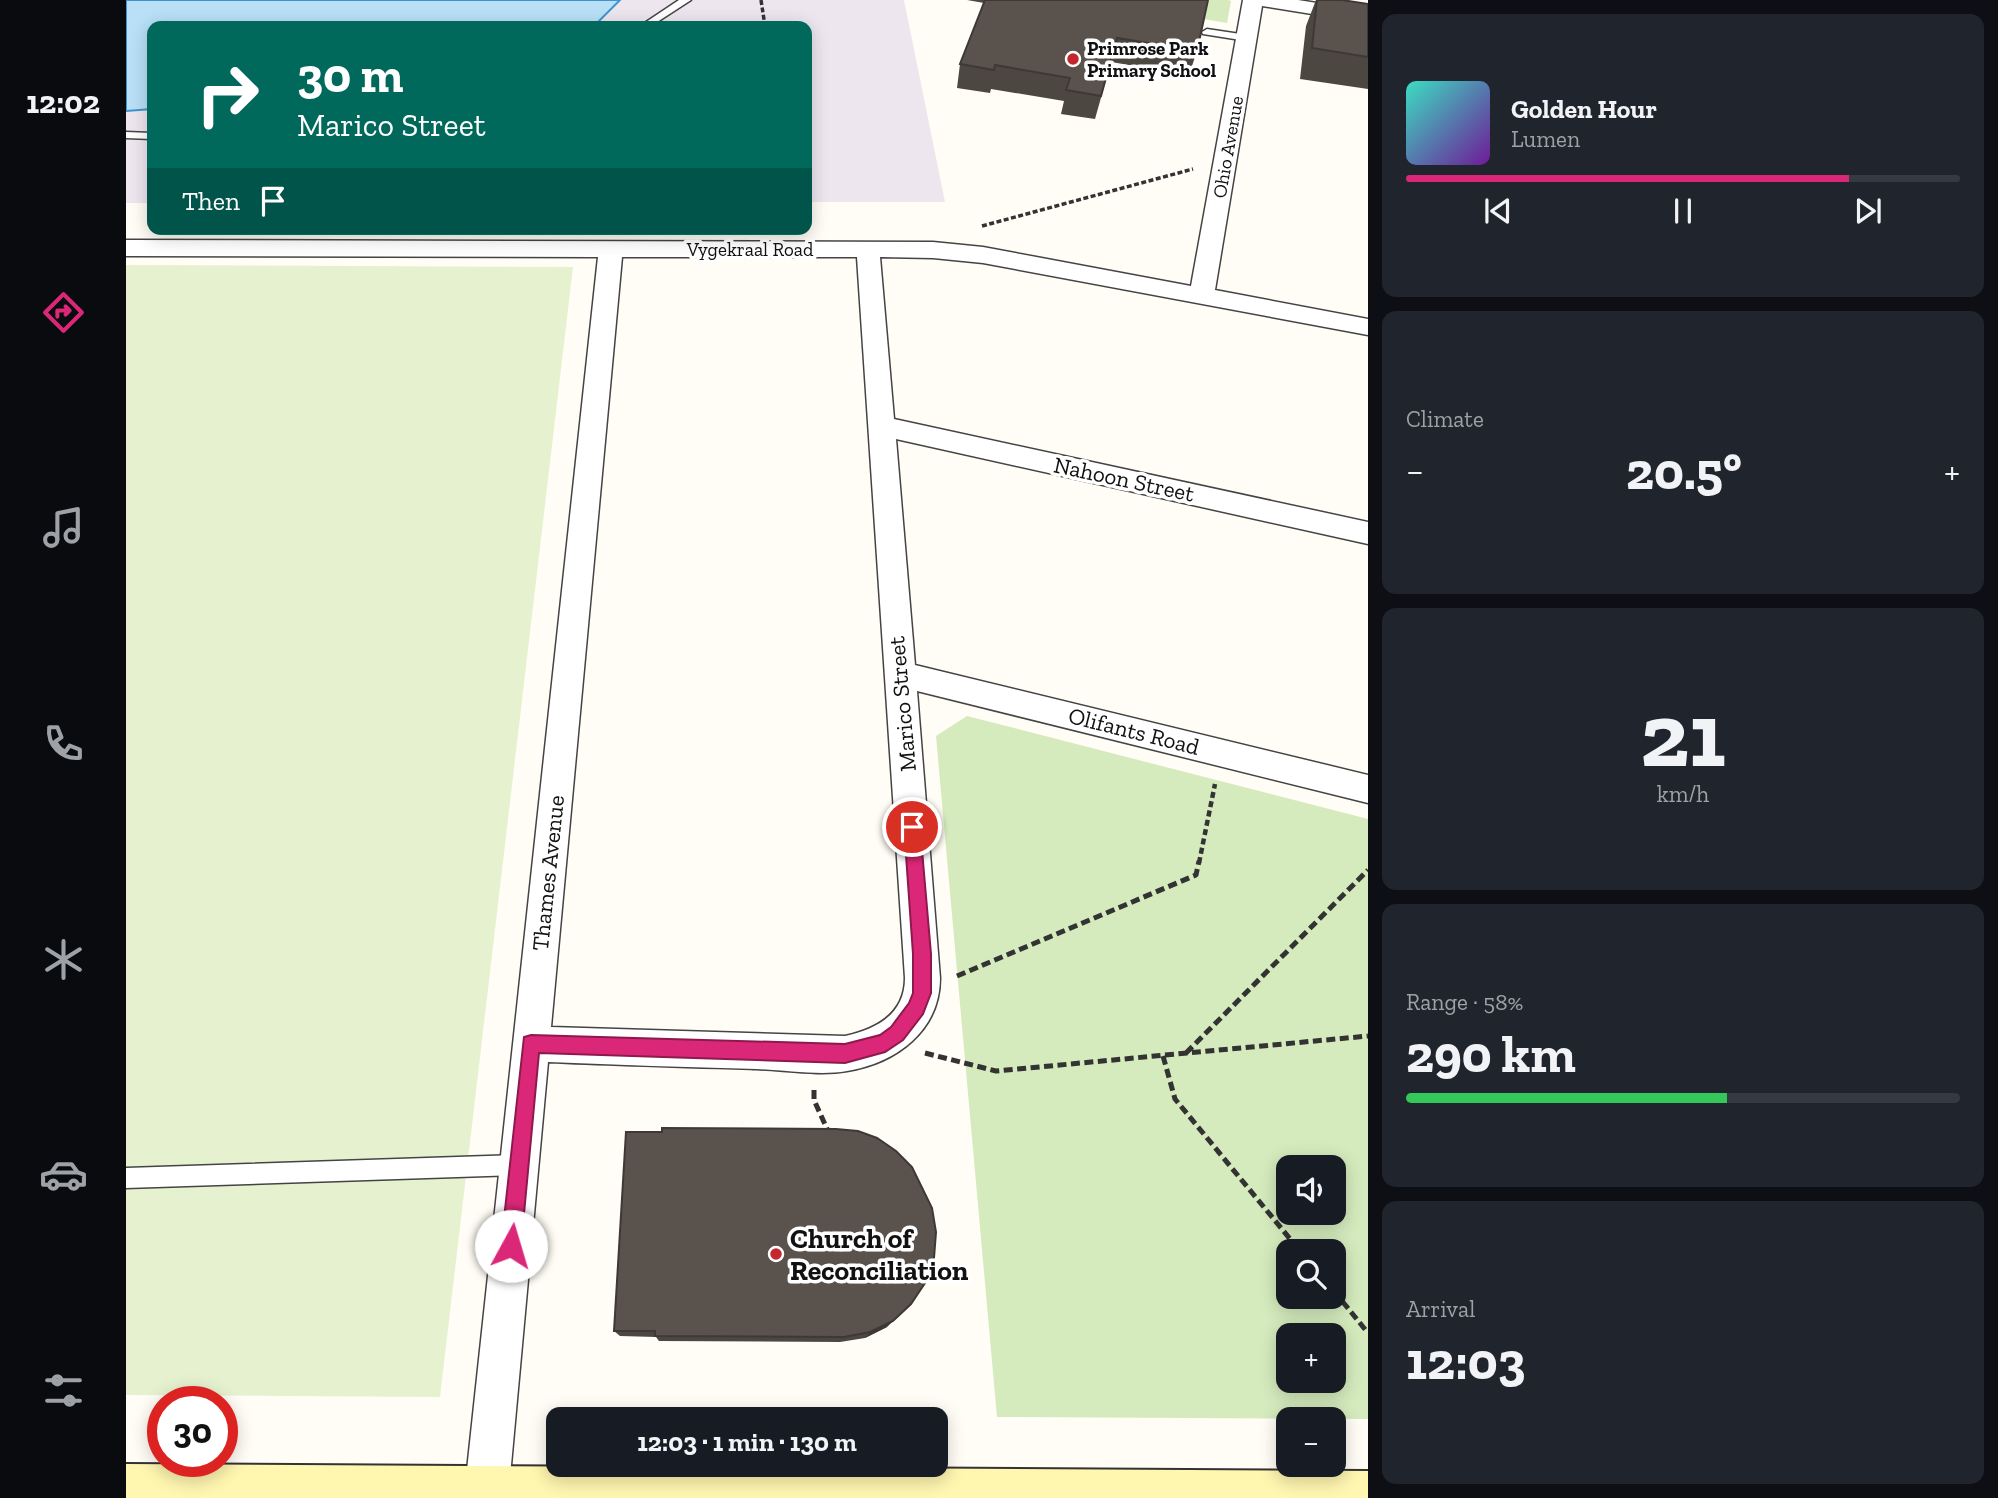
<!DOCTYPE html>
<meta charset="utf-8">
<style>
body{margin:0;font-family:"Zilla Slab",serif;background:#20242c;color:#f1f3f6;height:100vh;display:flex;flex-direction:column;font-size:26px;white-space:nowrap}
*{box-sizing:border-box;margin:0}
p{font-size:23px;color:#9ea1a6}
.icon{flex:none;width:38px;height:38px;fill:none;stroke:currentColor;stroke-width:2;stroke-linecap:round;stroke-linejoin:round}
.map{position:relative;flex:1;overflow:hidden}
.details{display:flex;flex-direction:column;gap:14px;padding:14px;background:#0d0f14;width:630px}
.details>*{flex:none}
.banner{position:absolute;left:21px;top:21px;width:665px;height:214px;border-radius:14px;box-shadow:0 4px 18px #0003;background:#00695c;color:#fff;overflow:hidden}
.tools{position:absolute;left:1150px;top:1155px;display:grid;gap:14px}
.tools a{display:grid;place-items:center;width:70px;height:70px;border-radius:14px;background:#171b24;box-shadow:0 4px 18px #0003;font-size:35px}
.speed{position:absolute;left:21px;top:1386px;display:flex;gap:14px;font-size:35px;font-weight:700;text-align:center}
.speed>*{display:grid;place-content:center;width:91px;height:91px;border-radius:50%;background:#171b24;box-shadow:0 4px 18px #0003;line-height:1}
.speed .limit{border:10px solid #d22;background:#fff;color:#111}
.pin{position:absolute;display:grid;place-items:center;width:60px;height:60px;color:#fff;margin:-30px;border:4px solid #fff;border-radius:50%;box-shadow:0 2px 7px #0007}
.me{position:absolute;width:77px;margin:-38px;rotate:6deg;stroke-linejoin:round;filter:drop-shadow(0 0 5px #0008)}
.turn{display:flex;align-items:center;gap:24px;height:147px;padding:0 35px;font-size:32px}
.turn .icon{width:91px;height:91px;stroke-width:2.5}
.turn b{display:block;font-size:49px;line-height:60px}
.then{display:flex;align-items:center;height:66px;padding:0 35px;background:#0003;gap:14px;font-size:26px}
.big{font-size:52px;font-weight:800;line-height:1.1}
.details .widget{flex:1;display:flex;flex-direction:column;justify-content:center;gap:10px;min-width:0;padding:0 24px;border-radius:14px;background:#20242c}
.details .dial{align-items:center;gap:0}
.dial b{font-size:91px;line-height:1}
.song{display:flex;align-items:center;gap:21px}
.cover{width:84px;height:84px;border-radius:10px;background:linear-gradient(135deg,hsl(170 70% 55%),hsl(280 70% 35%))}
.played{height:7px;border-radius:4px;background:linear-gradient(90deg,#db2777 80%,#363941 80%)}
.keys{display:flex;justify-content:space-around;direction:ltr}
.heat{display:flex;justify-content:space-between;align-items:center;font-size:38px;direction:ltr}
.charge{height:10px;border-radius:5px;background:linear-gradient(90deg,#34c759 58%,#363941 0)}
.trip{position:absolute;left:420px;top:1407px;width:402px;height:70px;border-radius:14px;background:#171b24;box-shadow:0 4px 18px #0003;font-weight:800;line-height:70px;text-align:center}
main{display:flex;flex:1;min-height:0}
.tab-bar{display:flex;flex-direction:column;width:126px;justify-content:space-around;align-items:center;background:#090b0e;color:#9ea1a6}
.tab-bar .icon{width:49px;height:49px}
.tab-bar .active{color:#db2777}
.tab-bar b{font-size:32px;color:#f1f3f6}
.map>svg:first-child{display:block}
</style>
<main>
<nav class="tab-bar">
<b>12:02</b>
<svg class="icon active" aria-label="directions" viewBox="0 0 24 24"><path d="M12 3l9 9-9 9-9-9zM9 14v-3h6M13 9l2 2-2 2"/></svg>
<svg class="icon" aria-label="music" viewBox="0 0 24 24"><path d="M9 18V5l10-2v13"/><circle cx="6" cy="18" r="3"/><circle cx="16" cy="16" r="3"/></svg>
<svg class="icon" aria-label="phone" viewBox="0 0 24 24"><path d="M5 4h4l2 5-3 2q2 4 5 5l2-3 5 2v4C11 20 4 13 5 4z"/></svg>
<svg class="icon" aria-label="climate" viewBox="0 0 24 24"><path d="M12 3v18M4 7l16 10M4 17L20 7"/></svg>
<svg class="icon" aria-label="car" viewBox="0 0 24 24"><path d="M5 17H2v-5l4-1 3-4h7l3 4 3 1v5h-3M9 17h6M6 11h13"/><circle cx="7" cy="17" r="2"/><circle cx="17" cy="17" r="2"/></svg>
<svg class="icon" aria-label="filters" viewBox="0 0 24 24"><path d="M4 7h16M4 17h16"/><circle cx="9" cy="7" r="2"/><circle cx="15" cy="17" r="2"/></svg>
</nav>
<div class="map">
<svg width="1242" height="1498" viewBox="0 0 1242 1498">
<rect width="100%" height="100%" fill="#fffdf5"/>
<path fill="#eee6ef" d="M0 0H778L819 202H681V26H26V203H0Z"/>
<path fill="#d5ebbd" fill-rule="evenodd" d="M1032 0H1102L1105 1 1101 23 1029 11Z
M841 716 1242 819V1419L871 1417 810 736ZM1162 1167H1208V1213H1162ZM1162 1251H1208V1297H1162ZM1162 1335H1208V1381H1162Z"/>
<path fill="#e6f2cf" d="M0 265 447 267 314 1397 0 1395Z"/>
<path fill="#b9e0f7" stroke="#3f96cf" stroke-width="2" d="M0 0H494L468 26H26V109L0 111Z"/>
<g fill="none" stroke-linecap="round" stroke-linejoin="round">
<g stroke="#444" stroke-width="3">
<path id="lane" d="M553 0H565L525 26H514Z
M1081 29 1121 35 1126 38 1121 41 1077 34 1076 32Z
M0 132 26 133V139L0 138Z
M393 1155 400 1158 403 1165 400 1172 393 1175 0 1188V1168Z"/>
</g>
<g stroke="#444" stroke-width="3">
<path id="street" d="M1117 0H1172L1242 11V23L1136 6 1089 290 1242 319V335L857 263 807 258 754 257 768 419 1242 522V544L770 439 789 665 1242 775V803L791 691 814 978C814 1031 770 1063 721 1071 695 1076 658 1070 630 1069 561 1067 491 1065 422 1062L382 1498H338L472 257 0 256V240L807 242 857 247 1065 286ZM496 257H731L779 978C779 1014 751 1029 719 1036L425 1027Z"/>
</g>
<g stroke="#333" stroke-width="4">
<path id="secondary" d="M0 1464 1242 1471V1498H0Z"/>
</g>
<path stroke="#333" stroke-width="3.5" stroke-dasharray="5 2.5" stroke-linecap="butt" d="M635 0 639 26
M856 226 1067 169"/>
<path stroke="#333" stroke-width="4.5" stroke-dasharray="6 3.5" stroke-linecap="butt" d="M1073 863 1089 784"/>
<path stroke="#333" stroke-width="5" stroke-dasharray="9 4.5" stroke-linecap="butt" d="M831 976 1070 875 1073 861
M799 1053 870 1071 1242 1036
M1060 1053 1242 870
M1037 1056 1049 1099 1174 1251
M688 1090V1100L702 1131
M1208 1291 1242 1333"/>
<use href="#lane" fill="#fff" fill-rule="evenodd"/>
<use href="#street" fill="#fff" fill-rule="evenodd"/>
<use href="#secondary" fill="#fff6b0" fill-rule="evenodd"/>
</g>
<path fill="#4d4742" d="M841 0H1082L1071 51 1063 75 985 62 969 119 935 114 938 101 865 89 864 93 831 88 834 64 858 3Z
M1190 0H1216L1242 4V89L1174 79 1180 26Z
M761 1327 739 1338 714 1342 533 1341 530 1337 494 1336 488 1331Z"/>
<path fill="#3f3936" d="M785 1304 761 1327 739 1338 744 1332Z"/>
<path fill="#5a524d" stroke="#3f3936" stroke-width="2" d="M859 0H1082L1071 51 991 38 975 96 940 90 944 78 869 65 868 70 834 64Z
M1191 0H1216L1242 4V57L1186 48Z
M536 1128 710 1129 732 1131 751 1138 770 1151 786 1167 806 1208 810 1232 808 1258 799 1283 785 1304 767 1321 744 1332 718 1337 529 1336V1331H488L500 1132H536Z"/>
<path fill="#db2777" stroke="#8e194d" stroke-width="2" d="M786 819 792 821 794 827 805 954V993L797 1014 777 1040 759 1052 719 1063 413 1053 395 1246 392 1253 385 1256 378 1253 375 1246 398 1037 405 1035 719 1044 754 1035 765 1027 783 1003 787 993V954L778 827 780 821Z"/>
<g fill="#c4262e" stroke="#fff" stroke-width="2.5">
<circle cx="947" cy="59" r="7"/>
<circle cx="650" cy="1254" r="7"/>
</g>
<g text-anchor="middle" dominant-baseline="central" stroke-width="7" stroke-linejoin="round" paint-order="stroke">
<g font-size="19" font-weight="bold" fill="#111" stroke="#fff" text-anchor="start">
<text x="961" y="48">Primrose Park<tspan x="961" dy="22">Primary School</tspan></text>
</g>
<g font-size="19" fill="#111" stroke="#fff">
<text transform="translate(1102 147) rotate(-80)">Ohio Avenue</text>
<text x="624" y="249">Vygekraal Road</text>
</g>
<g font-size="23" fill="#111" stroke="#fff">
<text transform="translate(998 479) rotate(12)">Nahoon Street</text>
<text transform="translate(776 704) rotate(-95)">Marico Street</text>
<text transform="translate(1008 731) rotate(14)">Olifants Road</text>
<text transform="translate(422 873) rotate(-84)">Thames Avenue</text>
</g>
<g font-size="28" font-weight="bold" fill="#111" stroke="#fff" text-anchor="start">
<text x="664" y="1238">Church of<tspan x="664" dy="32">Reconciliation</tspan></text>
</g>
</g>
</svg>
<div class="tools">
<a><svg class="icon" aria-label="sound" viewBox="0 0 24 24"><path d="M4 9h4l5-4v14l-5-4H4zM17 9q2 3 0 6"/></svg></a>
<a><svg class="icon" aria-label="search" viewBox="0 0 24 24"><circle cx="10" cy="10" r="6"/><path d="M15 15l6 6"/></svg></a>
<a>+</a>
<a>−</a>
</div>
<div class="speed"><div class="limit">30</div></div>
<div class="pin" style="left:786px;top:827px;background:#d93025"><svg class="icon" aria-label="arrive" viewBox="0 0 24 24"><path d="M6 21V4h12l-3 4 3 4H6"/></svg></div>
<svg class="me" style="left:385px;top:1246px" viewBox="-20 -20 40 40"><circle r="19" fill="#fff"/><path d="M0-13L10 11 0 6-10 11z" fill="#db2777"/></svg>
<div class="trip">12:03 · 1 min · 130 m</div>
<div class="banner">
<div class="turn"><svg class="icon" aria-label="right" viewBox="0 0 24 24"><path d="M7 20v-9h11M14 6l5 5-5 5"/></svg><div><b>30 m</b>Marico Street</div></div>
<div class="then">Then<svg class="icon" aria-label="arrive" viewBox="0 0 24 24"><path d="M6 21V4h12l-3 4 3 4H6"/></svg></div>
</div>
</div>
<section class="details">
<div class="widget">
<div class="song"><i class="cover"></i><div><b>Golden Hour</b><p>Lumen</p></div></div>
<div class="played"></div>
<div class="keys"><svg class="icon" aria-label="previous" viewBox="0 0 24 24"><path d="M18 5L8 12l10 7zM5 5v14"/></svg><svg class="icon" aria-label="pause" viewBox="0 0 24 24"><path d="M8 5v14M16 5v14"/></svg><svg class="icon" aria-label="next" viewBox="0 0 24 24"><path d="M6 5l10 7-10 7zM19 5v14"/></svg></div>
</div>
<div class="widget"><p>Climate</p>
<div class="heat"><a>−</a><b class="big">20.5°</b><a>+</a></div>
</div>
<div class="widget dial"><b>21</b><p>km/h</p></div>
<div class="widget"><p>Range · 58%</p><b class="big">290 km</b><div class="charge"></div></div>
<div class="widget"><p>Arrival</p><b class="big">12:03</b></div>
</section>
</main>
